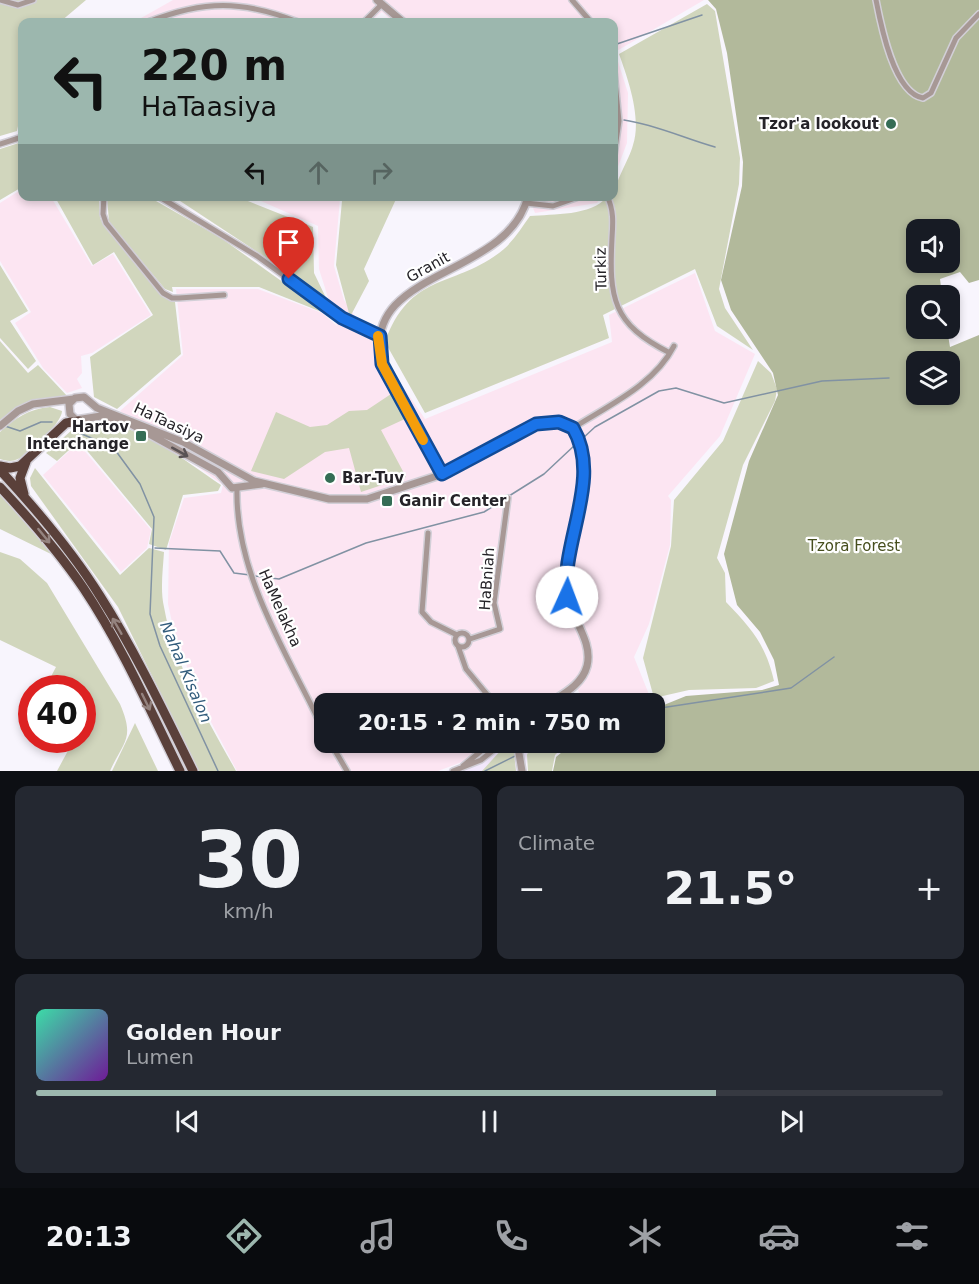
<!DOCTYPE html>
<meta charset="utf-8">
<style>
body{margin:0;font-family:"DejaVu Sans",sans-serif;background:#242831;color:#f1f3f6;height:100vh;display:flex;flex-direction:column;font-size:22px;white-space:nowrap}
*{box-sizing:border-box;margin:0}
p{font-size:20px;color:#9ea1a6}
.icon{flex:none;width:33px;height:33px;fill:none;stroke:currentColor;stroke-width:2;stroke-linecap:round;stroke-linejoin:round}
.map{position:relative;height:771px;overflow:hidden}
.sheet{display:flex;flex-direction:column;gap:15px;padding:15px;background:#0d0f14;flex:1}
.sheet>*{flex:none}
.hud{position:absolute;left:18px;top:18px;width:600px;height:183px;border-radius:12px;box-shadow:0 3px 9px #0003;background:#9cb7ae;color:#111;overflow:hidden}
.fabs{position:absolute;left:906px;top:219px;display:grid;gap:12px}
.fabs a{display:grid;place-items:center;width:54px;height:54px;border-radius:12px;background:#171b24;box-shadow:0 3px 9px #0003;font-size:30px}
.speed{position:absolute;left:18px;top:675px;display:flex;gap:12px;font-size:30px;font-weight:700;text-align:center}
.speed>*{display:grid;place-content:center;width:78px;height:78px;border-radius:50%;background:#171b24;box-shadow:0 3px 9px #0003;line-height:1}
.speed .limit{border:9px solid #d22;background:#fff;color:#111}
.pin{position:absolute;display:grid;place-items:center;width:51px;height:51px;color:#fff;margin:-62px -26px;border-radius:50% 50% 50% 0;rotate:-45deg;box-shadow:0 0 6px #0007}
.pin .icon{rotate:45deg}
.me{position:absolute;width:66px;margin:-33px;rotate:2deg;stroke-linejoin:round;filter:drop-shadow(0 0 4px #0008)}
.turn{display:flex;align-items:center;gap:21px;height:126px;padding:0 24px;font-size:27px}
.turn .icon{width:78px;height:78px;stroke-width:2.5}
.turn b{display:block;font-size:42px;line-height:51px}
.lanes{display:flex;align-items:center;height:57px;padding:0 24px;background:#0003;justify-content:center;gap:30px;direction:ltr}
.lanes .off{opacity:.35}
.big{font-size:45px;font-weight:600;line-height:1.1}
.sheet .card{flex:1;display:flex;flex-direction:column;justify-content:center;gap:9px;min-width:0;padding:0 21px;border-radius:12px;background:#242831}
.sheet .dial{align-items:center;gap:0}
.dial b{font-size:78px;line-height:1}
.song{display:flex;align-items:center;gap:18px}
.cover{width:72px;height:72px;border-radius:9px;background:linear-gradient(135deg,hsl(160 70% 55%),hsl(280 70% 35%))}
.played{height:6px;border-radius:3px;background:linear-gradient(90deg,#9cb7ae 75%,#363941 75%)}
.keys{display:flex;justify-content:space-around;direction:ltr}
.heat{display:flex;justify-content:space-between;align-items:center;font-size:33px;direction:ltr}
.sheet .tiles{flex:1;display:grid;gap:15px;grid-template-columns:1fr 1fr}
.card:last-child{grid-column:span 2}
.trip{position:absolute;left:314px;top:693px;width:351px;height:60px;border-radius:12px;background:#171b24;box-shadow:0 3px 9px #0003;font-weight:600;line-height:60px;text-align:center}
.menu{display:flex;height:96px;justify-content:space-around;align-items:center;background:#090b0e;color:#9ea1a6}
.menu .icon{width:42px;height:42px}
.menu .active{color:#9cb7ae}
.menu b{font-size:27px;color:#f1f3f6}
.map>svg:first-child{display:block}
</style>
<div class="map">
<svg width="979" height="771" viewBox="0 0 979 771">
<rect width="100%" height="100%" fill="#f8f5fd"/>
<path fill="#f2e7fc" d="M490 743H527L526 771H446L466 762Z"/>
<path fill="#fce5f2" d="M173 0H704L615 52 628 93 627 143 614 177V22H393L382 12 370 22H134Z
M22 189V196L51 197 92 266 113 254 151 315 92 353 81 356 82 373 77 379 82 388 67 393 43 368 15 323 31 312 0 261V203Z
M252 197H348L340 199 334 266 344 300 425 419 612 342 609 315 695 273 715 331 755 354 720 436 668 496 671 500 670 545 649 624 634 657 650 697 639 703H586L574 684 541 703 324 704V742L489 743 470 759 438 771H237L202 705 175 636 168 604 169 543 184 498 221 493 223 485 120 411 183 355 176 289H258L322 313 337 326 319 269 318 226Z
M529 197H601L597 203 535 213Z
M78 443 151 530 147 548 121 572 43 475Z"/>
<path fill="#d1d6bd" d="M0 0H86L60 22H22V106L17 131 0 136Z
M707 4 715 11 740 158 739 184 719 289 725 308 753 350 717 326 695 269 603 315 609 338 425 413 385 342C411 270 456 289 504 249 514 240 522 227 530 216 553 214 591 216 607 197L614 196C614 183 629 160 633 145 642 118 628 79 619 54Z
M22 142V187L0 200V149Z
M55 197H99L100 218 104 225C117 240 161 298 175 302L181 354 117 409 94 397 90 357 153 315 114 252 93 265Z
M107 197H149L221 238 329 315 259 287H172L173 292 165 289 109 222Z
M174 197H238L313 227 314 273 328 302 294 276Z
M362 197H397L364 269 369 281 350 317 336 265 342 201Z
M0 265 28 311 10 321 36 361 28 369 0 338Z
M0 341 28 373 38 365 69 398C37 398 26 401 0 420Z
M758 361 771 373 777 389 775 401 743 465 717 558 725 573 726 602C751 628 766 645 774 681L756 688 689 690 654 698 643 658 671 546 674 500 723 441Z
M391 394 407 418 381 430 406 477 361 492 349 448 325 452 284 479 251 471 276 412 310 427 327 425 349 411 367 410Z
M50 407 62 411C62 423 29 454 18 459 12 462 6 461 0 459V432C15 418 29 409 50 407Z
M96 421C142 426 184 460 221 485L218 491 183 495 166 550 149 544 152 529 79 441 57 461 46 453 72 430Z
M35 468 120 575 149 548 164 552C163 569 160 590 164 607 174 665 208 720 236 771H199L118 607 31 486 30 478Z
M0 494 27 522 53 555 0 529Z
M0 552 20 559 47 583 120 704C135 739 124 740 110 771H57L70 747 59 740H82V688H45L56 667 0 640Z
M135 723 158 771H112Z
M531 743V742L567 743 555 755 552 771H528L527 755Z
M502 749H509L514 753 516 771H482Z"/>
<path fill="#b2b99b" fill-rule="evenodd" d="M708 0H979V280L969 283 960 272 940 279 942 295 916 296V328L947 329 950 347 979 335V771H553L556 757 573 743 654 742V709L686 696 762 690 779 685 774 660 760 632 737 605 724 554 749 461 778 395 773 373 731 310 721 280 742 186 743 162 727 53 716 9ZM916 230H950V262H916ZM916 362H950V394H916Z"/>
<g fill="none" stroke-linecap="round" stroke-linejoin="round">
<path stroke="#8192a3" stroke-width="1.5" d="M614 45 702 15
M614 118 615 119
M624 120C657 125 683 138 715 147
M5 426 20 431 41 422H52
M77 432 113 447 140 484 154 517 150 614 160 646 218 771
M582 439 595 427 659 391 676 388 724 403 822 381 889 378
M509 496 544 474 576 444
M155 548 220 551 234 573 250 575
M255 576 279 579 366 543 484 512 505 499
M654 709 791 688 834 657
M521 752 539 742
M485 771 517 755"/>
<g stroke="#d2cfd7" stroke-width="8">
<path id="minor" d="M0 0 18 5 33 0
M572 0 591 22
M876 0C881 26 894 93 923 98L931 93 956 38 979 14
M148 22C204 0 242 0 298 22
M364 22 382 4
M614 72 619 121 614 155
M0 144 22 137
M104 196 103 214 106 223 163 293 172 298H179L224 295
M158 196 257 256 342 318 380 336
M607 196C614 210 613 223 612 238 609 298 612 324 670 353
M526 203 553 206 581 196
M573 428C609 405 654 385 674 346
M237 489C235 575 288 655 324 731
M428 533 422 612 431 622 457 635
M455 640a7 7 0 1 1 14 0a7 7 0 1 1-14 0Z
M470 639 500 629 494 603 508 498
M458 646 466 669 495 704
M330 742 347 771
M463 766 492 742
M453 771 481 760 501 744"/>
</g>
<g stroke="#d2cfd7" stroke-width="10">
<path id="tertiary" d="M377 0 403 22
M0 426 18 411 33 404 74 399
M442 474 382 364C358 268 508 280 528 196
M262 484 232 488 218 472 129 423 101 416 76 420 70 414 69 404 75 398 84 397 97 408 183 442 254 481 329 499H367L437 476 545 422H559L573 428C601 476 565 536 566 587 566 613 594 639 587 666 582 685 563 694 548 704
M517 742 522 771
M499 746 507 743 518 748"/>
</g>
<g stroke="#d2cfd7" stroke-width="12">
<path id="trunk" d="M0 466 10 468 20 466 66 423 79 421
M0 470C36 509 72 551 100 596 135 651 164 712 193 771
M0 487C30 519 59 552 84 589 122 646 150 710 180 771
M24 494 20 478 26 462"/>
</g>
<use href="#minor" stroke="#a79895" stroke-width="5"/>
<use href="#tertiary" stroke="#a79895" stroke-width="7"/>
<use href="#trunk" stroke="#5a403a" stroke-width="9"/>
</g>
<defs><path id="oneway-shaft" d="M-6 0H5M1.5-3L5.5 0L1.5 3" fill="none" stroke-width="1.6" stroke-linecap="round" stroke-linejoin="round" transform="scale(1.5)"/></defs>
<use stroke="#595254" href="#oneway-shaft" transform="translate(180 452) rotate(29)"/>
<g stroke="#94837f">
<use href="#oneway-shaft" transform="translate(44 536) rotate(51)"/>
<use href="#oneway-shaft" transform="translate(117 626) rotate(-120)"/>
<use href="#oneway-shaft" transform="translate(146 702) rotate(64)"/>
</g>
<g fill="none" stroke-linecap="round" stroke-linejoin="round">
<g stroke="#114b97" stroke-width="15">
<path id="route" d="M289 279 342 318 380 336 382 364 442 474 536 424 559 422 573 428C603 479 560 543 567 597"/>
</g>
<use href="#route" stroke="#1a73e8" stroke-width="10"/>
<path stroke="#f59e0b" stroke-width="10" d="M378 336 382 364 423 440"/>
</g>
<g fill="#356d55" stroke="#fff" stroke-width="2">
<circle cx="891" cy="124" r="6"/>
<rect x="135" y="430" width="12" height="12" rx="3"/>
<circle cx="330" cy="478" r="6"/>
<rect x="381" y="495" width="12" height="12" rx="3"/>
</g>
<g text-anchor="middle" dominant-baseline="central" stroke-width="4.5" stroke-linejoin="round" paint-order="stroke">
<g font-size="15" font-weight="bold" fill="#252328" stroke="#fff" text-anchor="end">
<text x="879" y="124">Tzor'a lookout</text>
<text x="129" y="427">Hartov<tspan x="129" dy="17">Interchange</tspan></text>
<text x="342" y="478" text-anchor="start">Bar-Tuv</text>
<text x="399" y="501" text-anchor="start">Ganir Center</text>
</g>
<g font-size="15" fill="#252328" stroke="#fff">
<text transform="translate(428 267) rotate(-29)">Granit</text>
<text transform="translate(601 269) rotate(-91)">Turkiz</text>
<text transform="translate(169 423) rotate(25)">HaTaasiya</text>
<text transform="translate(487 579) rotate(-86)">HaBniah</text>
<text transform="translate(280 608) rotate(66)">HaMelakha</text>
</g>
<g font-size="15" fill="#464e1d" stroke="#fff">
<text x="854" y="546">Tzora Forest</text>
</g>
<g font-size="16" font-style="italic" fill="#325c7c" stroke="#fff">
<text transform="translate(186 672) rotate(67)">Nahal Kisalon</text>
</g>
</g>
</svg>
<div class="fabs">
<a><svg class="icon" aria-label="sound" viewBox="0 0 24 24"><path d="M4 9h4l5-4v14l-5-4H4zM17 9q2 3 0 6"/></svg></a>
<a><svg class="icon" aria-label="search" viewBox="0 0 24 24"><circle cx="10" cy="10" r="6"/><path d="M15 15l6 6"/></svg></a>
<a><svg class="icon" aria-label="layers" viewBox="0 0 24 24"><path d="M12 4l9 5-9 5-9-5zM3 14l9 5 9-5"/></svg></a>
</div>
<div class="speed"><div class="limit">40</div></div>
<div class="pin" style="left:289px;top:279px;background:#d93025"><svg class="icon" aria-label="arrive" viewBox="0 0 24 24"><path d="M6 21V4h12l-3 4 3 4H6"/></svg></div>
<svg class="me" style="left:567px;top:597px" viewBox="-20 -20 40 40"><circle r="19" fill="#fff"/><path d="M0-13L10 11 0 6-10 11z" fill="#1a73e8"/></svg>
<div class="trip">20:15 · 2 min · 750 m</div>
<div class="hud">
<div class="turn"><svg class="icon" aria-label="left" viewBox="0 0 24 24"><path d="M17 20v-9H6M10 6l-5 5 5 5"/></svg><div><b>220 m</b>HaTaasiya</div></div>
<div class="lanes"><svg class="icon" aria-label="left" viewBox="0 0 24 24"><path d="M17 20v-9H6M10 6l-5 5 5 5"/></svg><svg class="icon off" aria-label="ahead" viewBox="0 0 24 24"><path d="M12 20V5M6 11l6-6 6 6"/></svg><svg class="icon off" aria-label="right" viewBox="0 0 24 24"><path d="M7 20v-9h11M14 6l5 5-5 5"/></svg></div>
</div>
</div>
<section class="sheet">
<div class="tiles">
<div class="card dial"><b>30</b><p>km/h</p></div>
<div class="card"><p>Climate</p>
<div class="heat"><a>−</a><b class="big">21.5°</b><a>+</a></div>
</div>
<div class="card">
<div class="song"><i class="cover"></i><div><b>Golden Hour</b><p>Lumen</p></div></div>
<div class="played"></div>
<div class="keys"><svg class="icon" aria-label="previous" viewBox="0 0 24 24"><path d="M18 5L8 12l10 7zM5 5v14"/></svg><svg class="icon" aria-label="pause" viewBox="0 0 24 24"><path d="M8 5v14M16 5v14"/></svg><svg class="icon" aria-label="next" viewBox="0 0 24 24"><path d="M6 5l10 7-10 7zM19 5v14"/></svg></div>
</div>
</div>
</section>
<nav class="menu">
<b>20:13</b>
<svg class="icon active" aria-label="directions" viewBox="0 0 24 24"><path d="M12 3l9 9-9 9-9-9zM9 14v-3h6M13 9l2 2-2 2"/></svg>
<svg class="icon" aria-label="music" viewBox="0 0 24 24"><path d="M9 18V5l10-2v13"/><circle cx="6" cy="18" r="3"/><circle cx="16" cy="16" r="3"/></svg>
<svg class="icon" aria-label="phone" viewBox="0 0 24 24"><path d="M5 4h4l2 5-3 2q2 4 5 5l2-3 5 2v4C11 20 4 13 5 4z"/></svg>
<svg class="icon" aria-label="climate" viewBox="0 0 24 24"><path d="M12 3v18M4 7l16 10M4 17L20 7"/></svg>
<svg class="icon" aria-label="car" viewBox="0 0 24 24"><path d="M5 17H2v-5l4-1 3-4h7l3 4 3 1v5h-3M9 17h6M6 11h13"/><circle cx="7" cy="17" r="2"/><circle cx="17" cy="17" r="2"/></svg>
<svg class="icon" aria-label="filters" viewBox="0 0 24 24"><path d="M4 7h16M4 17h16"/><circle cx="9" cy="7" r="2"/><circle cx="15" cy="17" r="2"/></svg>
</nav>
